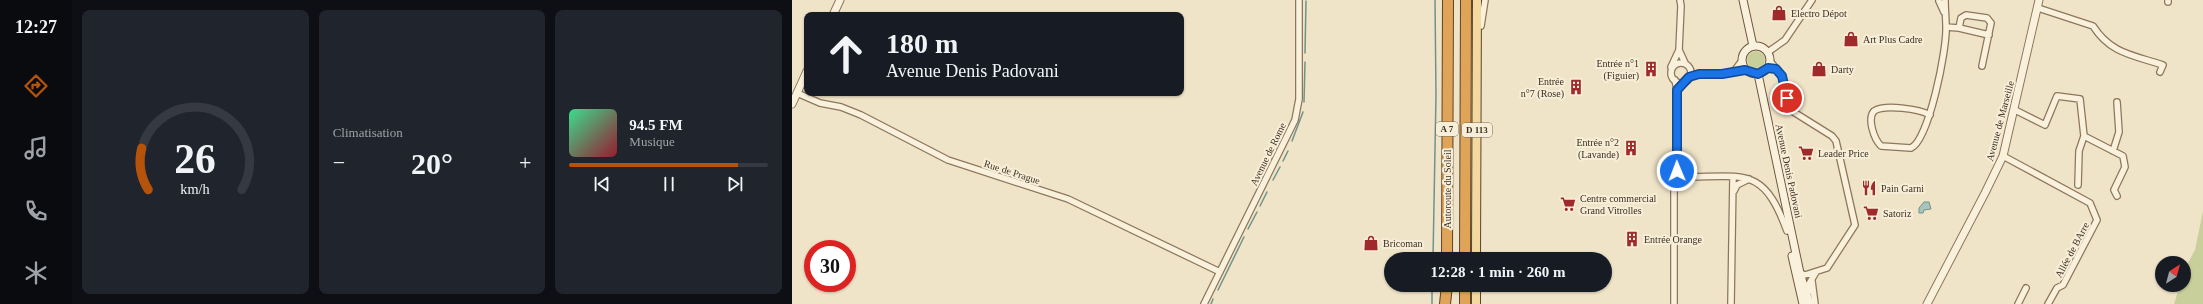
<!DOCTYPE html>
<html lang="fr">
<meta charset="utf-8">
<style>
body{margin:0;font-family:Georgia,serif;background:#20242c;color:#f1f3f6;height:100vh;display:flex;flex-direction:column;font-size:15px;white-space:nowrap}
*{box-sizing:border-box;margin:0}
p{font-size:13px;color:#9ea1a6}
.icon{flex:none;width:22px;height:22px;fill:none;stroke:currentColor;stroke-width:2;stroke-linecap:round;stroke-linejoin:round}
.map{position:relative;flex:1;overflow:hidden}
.panel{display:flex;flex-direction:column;gap:10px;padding:10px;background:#0d0f14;width:720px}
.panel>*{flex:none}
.banner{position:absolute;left:12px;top:12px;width:380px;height:84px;border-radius:8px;box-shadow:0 1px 3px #0004;background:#171b24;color:#f1f3f6;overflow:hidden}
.needle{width:26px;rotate:36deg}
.buttons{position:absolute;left:1363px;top:256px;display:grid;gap:8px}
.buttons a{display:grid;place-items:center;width:36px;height:36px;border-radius:50%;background:#171b24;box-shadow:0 1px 3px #0004;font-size:20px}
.speed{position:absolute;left:12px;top:240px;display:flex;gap:8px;font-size:20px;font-weight:700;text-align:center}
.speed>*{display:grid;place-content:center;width:52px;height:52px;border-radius:50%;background:#171b24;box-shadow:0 1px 3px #0004;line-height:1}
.speed .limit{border:6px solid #d22;background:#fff;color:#111}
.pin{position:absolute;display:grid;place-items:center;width:34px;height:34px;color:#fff;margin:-17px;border:2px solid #fff;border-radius:50%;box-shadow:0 1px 4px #0007}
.me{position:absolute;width:44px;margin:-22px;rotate:359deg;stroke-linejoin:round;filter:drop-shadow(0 0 3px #0008)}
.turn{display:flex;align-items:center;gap:14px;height:84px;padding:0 16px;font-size:18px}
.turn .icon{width:52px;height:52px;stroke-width:2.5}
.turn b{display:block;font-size:28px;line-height:34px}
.big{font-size:30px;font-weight:600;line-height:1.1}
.panel .tile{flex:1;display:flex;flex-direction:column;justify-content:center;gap:6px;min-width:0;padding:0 14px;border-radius:8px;background:#20242c}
.panel .dial{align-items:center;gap:0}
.dial svg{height:104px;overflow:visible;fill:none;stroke:#363941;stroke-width:7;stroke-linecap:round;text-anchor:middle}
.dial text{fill:#f1f3f6;stroke:none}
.song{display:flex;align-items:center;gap:12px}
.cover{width:48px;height:48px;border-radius:6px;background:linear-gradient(135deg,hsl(150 70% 55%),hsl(350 70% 35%))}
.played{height:4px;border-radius:2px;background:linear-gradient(90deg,#b45309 85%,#363941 85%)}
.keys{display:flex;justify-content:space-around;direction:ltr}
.heat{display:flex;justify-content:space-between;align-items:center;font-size:22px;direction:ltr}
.panel .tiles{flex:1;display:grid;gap:10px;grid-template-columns:repeat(3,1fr)}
.trip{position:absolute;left:592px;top:252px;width:228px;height:40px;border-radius:20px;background:#171b24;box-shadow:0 1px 3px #0004;font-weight:600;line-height:40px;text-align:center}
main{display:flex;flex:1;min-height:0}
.tab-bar{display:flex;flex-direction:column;width:72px;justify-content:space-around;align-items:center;background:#090b0e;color:#9ea1a6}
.tab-bar .icon{width:28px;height:28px}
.tab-bar .on{color:#b45309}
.tab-bar b{font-size:18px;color:#f1f3f6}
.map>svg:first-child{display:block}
</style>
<main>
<nav class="tab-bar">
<b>12:27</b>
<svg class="icon on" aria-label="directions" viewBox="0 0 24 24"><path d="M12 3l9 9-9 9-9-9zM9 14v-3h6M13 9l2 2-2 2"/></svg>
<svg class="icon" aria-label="music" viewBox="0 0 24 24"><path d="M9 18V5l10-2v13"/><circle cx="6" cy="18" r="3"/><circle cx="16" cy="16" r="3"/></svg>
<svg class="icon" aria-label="phone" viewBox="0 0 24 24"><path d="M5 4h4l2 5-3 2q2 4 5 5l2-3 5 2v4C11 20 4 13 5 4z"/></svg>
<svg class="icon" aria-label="climate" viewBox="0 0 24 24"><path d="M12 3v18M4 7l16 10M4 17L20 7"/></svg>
</nav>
<section class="panel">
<div class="tiles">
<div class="tile dial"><svg viewBox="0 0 100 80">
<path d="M14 69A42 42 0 1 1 86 69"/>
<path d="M14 69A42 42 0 0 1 9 37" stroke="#b45309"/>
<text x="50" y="56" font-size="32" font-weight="700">26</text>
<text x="50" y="72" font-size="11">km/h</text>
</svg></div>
<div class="tile"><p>Climatisation</p>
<div class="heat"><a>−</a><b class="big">20°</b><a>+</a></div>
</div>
<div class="tile">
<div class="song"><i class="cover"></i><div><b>94.5 FM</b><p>Musique</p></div></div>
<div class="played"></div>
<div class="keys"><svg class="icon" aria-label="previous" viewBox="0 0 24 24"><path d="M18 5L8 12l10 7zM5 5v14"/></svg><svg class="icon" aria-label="pause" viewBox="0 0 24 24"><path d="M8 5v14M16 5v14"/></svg><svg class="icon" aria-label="next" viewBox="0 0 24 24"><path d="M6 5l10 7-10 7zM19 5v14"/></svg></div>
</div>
</div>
</section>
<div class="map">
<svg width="1411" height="304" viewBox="0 0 1411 304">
<rect width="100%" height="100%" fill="#f0e4c8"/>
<path fill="#c9cf9b" d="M955 60a9 9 0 1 1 18 0a9 9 0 1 1-18 0Z
M1411 211V304H1382L1388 285H1392V270L1403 250Z"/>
<path fill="#a9c4bc" stroke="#6f938a" d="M1132 202H1137L1139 209 1132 210 1131 213H1127V208Z"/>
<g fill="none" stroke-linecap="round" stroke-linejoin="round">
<path stroke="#6f938a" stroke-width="1.5" d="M513 53 514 1
M512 102 513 62
M500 141 511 112
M491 161 496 151
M481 180 488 167
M468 206 475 192
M456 229 465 212
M641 259 644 95 643 0
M426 290 452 237
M419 304 421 299
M640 304V285"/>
<g stroke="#8d765c" stroke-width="8">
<path id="minor" d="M888 0 889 6 887 50 893 63
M1376 0V2
M1147 1 1152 12
M1246 8 1301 26C1319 54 1341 55 1371 65L1368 72
M689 26 693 0
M1154 27 1167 28
M976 52 993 40 1020 0
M978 61 990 76 996 104 1000 111 1040 136 1044 141 1063 225 1035 268 1013 275 1008 273
M879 73a10 10 0 1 1 20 0a10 10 0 1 1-20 0Z
M1190 66 1199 23 1195 18 1174 15 1169 18 1167 28 1197 35
M879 67 887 50
M976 68 984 69
M943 70 949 62
M897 77 907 74H930L953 70
M5 93 28 103 49 107 69 115 156 160 276 199 428 272
M1223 110 1253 125 1265 96 1288 99 1292 136 1331 156 1333 167 1322 190 1325 196
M1138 115C1127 109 1093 104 1082 111 1075 119 1082 139 1089 146L1119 148C1137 140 1155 49 1154 27 1154 18 1153 9 1153 0
M1321 151 1327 132 1325 102
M1211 156 1298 203 1305 220 1271 285 1265 288 1256 304
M885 171 890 177C952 177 971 165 995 231
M1286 185 1287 151 1292 136
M942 191 945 185 957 179
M1020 281 1023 304
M1016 293 1017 284 1024 272
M412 304 503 120 507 99V0
M882 304V187L885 171V90L883 80
M939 304 941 177
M1226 304 1234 288"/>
</g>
<g stroke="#8d765c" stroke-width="9">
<path id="tertiary" d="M41 15 48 0
M0 104 15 71
M1135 304 1193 193 1211 156 1247 0"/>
</g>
<g stroke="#6f573f" stroke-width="9">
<path id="secondary" d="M951 0 961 46
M950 60a14 14 0 1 1 28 0a14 14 0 1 1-28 0Z
M966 74 1008 273 1018 304
M1000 256 1011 304"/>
</g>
<g stroke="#5b4430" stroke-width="10">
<path id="primary" d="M684 259 685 0
M684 304V285"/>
</g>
<g stroke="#5b4430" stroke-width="12">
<path id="motorway" d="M655 259 656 0
M673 259 674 0
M653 304 655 285
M673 304V285"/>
</g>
<use href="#minor" stroke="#faf1dc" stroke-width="5.5"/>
<use href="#tertiary" stroke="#faf1dc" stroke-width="7"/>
<use href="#secondary" stroke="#faf1dc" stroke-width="7"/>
<use href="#primary" stroke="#f3d9a0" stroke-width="8"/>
<use href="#motorway" stroke="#e0a458" stroke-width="10"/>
</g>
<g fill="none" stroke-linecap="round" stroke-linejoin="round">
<g stroke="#114b97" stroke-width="10">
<path id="route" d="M885 171V90L897 77 907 74H930L953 70 966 74 976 68 984 69 990 76 995 98"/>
</g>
<use href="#route" stroke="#1a73e8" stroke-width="7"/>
</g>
<defs>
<g id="shop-bare" transform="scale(1.2)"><path d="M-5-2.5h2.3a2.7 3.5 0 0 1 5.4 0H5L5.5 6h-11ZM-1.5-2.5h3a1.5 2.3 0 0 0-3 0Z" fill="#9e2a2b" stroke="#f7eed8" stroke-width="2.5" paint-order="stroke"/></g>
<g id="building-bare" transform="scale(1.2)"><path d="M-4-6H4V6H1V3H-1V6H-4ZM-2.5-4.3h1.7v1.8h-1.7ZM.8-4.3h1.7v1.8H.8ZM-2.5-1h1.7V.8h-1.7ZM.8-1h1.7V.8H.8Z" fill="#9e2a2b" stroke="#f7eed8" stroke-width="2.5" paint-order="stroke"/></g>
<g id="supermarket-bare" transform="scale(1.2)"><path d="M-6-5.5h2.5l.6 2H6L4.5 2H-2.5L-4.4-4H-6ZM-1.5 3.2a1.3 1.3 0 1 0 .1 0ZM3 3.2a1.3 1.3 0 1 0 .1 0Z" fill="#9e2a2b" stroke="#f7eed8" stroke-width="2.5" paint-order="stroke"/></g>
<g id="restaurant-bare" transform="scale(1.2)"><path d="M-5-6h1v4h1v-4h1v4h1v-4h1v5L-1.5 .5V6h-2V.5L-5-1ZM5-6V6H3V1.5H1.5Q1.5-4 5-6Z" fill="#9e2a2b" stroke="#f7eed8" stroke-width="2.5" paint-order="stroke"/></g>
</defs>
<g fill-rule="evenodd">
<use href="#shop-bare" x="987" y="13"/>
<use href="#shop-bare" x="1059" y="39"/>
<use href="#building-bare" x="859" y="69"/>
<use href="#shop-bare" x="1027" y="69"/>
<use href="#building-bare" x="784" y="87"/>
<use href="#building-bare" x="839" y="148"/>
<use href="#supermarket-bare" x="1014" y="153"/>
<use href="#restaurant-bare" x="1077" y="188"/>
<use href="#supermarket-bare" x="776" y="204"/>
<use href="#supermarket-bare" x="1079" y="213"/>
<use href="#building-bare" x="840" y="239"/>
<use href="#shop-bare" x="579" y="243"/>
</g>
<g text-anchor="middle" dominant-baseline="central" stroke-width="4" stroke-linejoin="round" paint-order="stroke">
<g fill="#f7eed8" stroke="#756857" stroke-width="1">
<rect x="644" y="122" width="22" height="14" rx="3"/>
<rect x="670" y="123" width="30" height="14" rx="3"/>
</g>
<g font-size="9" font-weight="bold" fill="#3d2e20">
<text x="655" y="129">A 7</text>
<text x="685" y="130">D 113</text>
</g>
<g font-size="10" fill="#3d2e20" stroke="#f7eed8" text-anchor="start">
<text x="999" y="13">Electro Dépot</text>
<text x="1071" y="39">Art Plus Cadre</text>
<text x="847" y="63" text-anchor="end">Entrée n°1<tspan x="847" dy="12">(Figuier)</tspan></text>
<text x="1039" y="69">Darty</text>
<text x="772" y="81" text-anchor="end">Entrée<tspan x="772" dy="12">n°7 (Rose)</tspan></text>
<text x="827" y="142" text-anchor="end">Entrée n°2<tspan x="827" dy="12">(Lavande)</tspan></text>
<text x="1026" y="153">Leader Price</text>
<text x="1089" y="188">Pain Garni</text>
<text x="788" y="198">Centre commercial<tspan x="788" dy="12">Grand Vitrolles</tspan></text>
<text x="1091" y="213">Satoriz</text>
<text x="852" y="239">Entrée Orange</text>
<text x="591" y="243">Bricoman</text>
</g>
<g font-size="10" fill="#3d2e20" stroke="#f7eed8">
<text transform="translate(1208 121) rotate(-75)">Avenue de Marseille</text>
<text transform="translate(476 154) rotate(-64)">Avenue de Rome</text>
<text transform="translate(997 171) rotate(78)">Avenue Denis Padovani</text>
<text transform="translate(220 172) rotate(18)">Rue de Prague</text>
<text transform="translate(655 189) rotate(-90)">Autoroute du Soleil</text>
<text transform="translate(1280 250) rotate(-62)">Allée de BArre</text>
</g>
</g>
</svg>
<div class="buttons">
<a><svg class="needle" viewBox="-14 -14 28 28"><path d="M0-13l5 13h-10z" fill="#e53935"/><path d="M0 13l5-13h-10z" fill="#9ea1a6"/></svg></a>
</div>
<div class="speed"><div class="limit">30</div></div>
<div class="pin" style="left:995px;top:98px;background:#d93025"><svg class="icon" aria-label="arrive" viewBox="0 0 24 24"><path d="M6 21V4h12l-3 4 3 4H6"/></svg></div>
<svg class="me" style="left:885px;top:171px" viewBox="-20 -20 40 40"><circle r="17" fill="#1a73e8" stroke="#fff" stroke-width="3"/><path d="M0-11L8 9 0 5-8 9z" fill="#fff"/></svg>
<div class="trip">12:28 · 1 min · 260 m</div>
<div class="banner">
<div class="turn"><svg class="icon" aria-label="ahead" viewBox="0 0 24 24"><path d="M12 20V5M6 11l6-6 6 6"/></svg><div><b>180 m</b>Avenue Denis Padovani</div></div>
</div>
</div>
</main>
